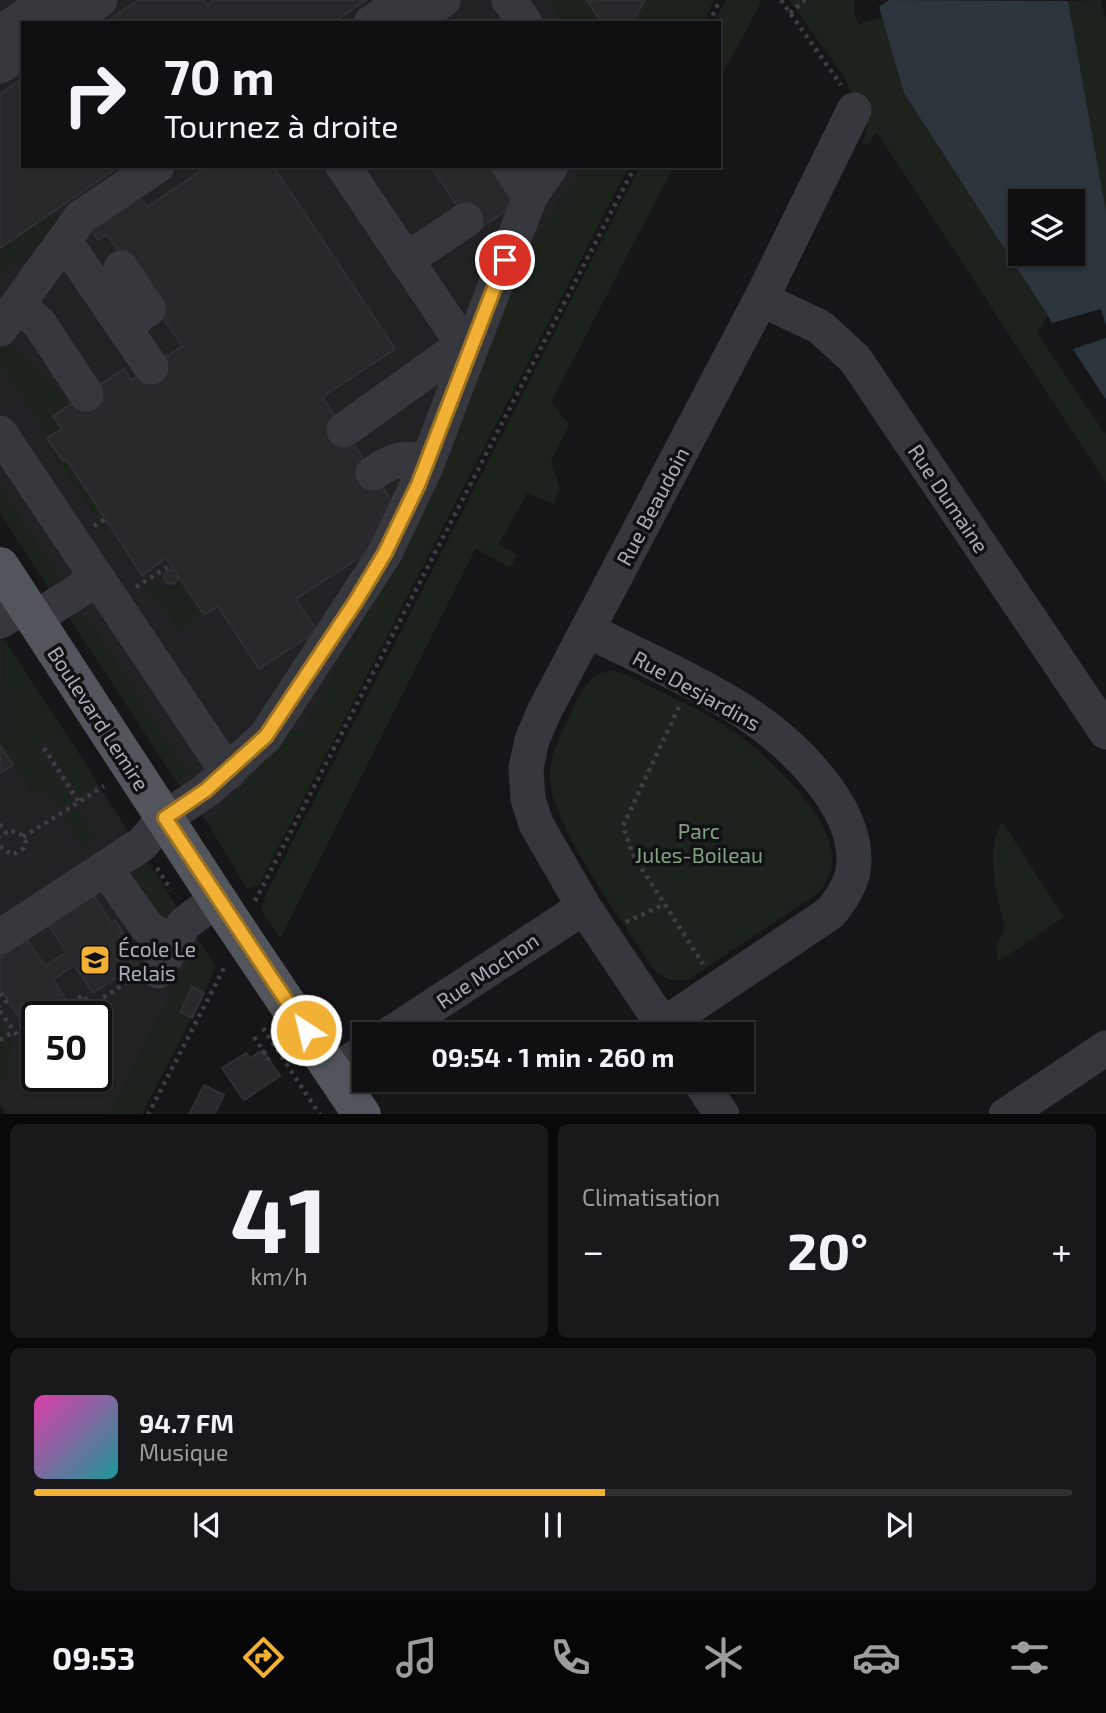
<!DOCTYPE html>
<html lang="fr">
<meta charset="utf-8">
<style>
body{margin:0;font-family:"Exo 2",sans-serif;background:#19191b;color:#f1f3f6;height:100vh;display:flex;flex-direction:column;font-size:26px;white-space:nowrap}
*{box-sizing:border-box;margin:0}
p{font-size:23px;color:#9c9d9f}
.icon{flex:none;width:38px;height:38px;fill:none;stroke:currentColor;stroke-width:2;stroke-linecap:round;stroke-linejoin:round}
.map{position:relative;height:1114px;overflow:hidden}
.drawer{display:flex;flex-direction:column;gap:10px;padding:10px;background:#09090a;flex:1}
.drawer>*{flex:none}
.hud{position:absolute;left:21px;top:21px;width:700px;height:147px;border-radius:0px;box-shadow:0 2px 5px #0004,0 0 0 2px #303032;background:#101012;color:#f1f3f6;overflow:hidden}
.buttons{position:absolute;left:1008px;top:189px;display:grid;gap:14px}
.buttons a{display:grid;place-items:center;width:77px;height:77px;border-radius:0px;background:#101012;box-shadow:0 2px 5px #0004,0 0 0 2px #303032;font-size:35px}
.speed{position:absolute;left:21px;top:1001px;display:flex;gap:14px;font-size:35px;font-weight:700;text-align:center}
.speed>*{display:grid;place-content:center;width:91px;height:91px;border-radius:50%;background:#101012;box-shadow:0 2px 5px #0004,0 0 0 2px #303032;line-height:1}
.speed .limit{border:4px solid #111;border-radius:10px;background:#fff;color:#111}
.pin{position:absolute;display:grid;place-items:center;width:60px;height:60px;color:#fff;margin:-30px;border:4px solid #fff;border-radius:50%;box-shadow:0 2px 7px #0007}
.me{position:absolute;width:77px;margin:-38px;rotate:325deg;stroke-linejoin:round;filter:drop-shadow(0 0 5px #0008)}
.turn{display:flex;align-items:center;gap:24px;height:147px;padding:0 28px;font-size:32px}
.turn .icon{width:91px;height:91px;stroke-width:2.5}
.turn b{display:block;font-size:49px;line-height:60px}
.big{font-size:52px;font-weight:700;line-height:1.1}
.drawer .widget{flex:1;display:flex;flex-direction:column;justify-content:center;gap:10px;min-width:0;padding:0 24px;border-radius:10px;background:#19191b}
.drawer .dial{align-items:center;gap:0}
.dial b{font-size:91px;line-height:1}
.song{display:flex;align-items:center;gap:21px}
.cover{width:84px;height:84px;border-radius:10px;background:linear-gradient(135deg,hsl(320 70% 55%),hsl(180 70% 35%))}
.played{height:7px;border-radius:4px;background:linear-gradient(90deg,#f2b134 55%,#303032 55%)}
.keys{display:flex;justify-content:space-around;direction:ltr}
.heat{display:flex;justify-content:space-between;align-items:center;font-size:38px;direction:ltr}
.drawer .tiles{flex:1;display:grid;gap:10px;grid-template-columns:1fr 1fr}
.widget:last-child{grid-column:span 2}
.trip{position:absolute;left:352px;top:1022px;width:402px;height:70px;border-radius:0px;background:#101012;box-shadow:0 2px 5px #0004,0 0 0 2px #303032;font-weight:700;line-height:70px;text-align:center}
.tabs{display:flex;height:112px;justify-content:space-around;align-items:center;background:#060607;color:#9c9d9f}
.tabs .icon{width:49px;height:49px}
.tabs .selected{color:#f2b134}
.tabs b{font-size:32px;color:#f1f3f6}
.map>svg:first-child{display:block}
</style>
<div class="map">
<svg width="1106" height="1115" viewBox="0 0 1106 1115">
<rect width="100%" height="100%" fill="#161618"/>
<path fill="#222225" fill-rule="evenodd" d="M0 0H683L670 23H23V166H587L400 552 302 730 287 732 256 774 207 822 177 782 0 513Z
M0 633 199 941 110 1114H6L0 1105ZM37 1017H96V1076H37Z"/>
<path fill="#1c231d" d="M548 0H587L602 23H564Z
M645 0H714L703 23H632Z
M726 0H762L719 81V23H714Z
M789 0H855L854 13 859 24 882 17 904 93 1048 316 1037 333 1106 435V483L877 132 867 145 862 143 868 127 843 75Z
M1101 0 1106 23V211L1068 1Z
M587 166H629L259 885 247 889 207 822 256 774 287 732 302 730 400 552 484 349 537 238 558 200Z
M640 166H674L551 402 569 424 551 461 560 489 553 504 527 493 499 544 517 555 510 568 476 548 280 938 261 910 267 892Z
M52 212 61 224 38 245 0 275V248Z
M5 344C32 358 52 380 68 406L53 416 62 429 49 436 0 364V350Z
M50 443 62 461 66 459 103 517 98 520 48 445Z
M0 485 59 576 49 589 0 513Z
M180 580 203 614 179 630 158 599 154 601 143 586 148 583 158 590Z
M74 615 88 618 186 769 199 760 203 765 177 782 69 618Z
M2 636 98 783 78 797 44 739 36 744 71 800 57 809 42 788 32 794 0 745V726L7 720 3 715 0 716Z
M614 671 628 675C664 694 704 710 737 734 770 758 837 821 832 864 831 875 825 885 818 893L687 980H670L656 972C627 927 546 821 550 772 552 748 564 728 574 707 584 687 589 672 614 671Z
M77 808 97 837 82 847 63 818Z
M1002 822 1064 917 998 962 996 947 1005 926C996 898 985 846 1002 822Z
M147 860 171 897 164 918 148 904 132 875Z
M199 941 216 967 204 993 192 987 180 1011 192 1018 142 1114H110Z
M0 1023 12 1043 8 1080 5 1083 0 1075Z"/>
<path fill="#2c353c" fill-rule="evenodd" d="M889 0 1068 1 1106 211V326L1101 309 1052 323 1048 316 904 93 879 7ZM1020 201H1073V254H1020Z
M1106 338V400L1073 349Z"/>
<path fill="#29292c" stroke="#303034" stroke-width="2" d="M138 0H204L207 5 214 0H366L332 23H105Z
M587 0H645L632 23H602Z
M23 78V166H120L0 248V94Z
M208 166H273L395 349 322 397 399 512 386 540 296 599 317 631 259 669 218 606 204 615 166 558 142 575 66 459 63 461 47 438 62 429 53 416 124 369 131 380 182 346 107 234 98 240 91 228 139 196 147 207Z
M431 166H491L516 204 474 232Z
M164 577a7 7 0 1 1 14 0a7 7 0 1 1-14 0Z
M0 745 13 765 0 773Z
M93 895 112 923 115 921 123 933 119 935 138 964 93 993 74 965 53 980 66 1000 25 1027 0 988V955L26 938 45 966 67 952 48 925Z
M192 987 204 993 192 1018 180 1012Z
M263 1050 280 1076 244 1100 222 1068 246 1053 250 1058Z
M204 1085 224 1095 214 1115H189Z"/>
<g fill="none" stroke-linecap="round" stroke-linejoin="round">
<path stroke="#3d3f44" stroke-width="4.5" stroke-dasharray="3.5 5" stroke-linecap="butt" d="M781 0 841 85
M790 13 805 0
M709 23 720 0
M94 526 105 519
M136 587 171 565
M679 707 623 826 633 855 703 964
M44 748 79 802
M0 824 6 833 0 837
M23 837 104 786
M0 846 12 855 24 848 26 842C21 832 16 830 6 833
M157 868 171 890
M255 901 635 166
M626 922 665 904
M0 993 6 1002 0 1006
M0 1011 19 1038 37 1026
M50 1017 83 995 91 1006 133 978
M263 1028 320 1115
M254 1037 269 1060
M0 1040 14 1031
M148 1115 225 966"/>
<path stroke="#37383d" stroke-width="35" d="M509 0 525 23
M410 21 443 0
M66 23 100 0
M371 23 398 4 411 23
M0 33 49 0
M0 66 23 51
M530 197 551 166
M64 240 151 367
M406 260 466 220
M121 268 148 309 123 327
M761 299 820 327 855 359 1106 732
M19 305 40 324 86 394
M0 329 81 217 157 166
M469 353 530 197 509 166
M344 430 463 345
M0 433 228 773
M373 473C392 461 405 454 427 464
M34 619 97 579
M0 621 26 606
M587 630C639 656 694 680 743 711 791 742 863 809 853 871 850 887 840 901 830 913L663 1025
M105 868 147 927 172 943
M0 937 142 844 165 818 207 790 266 736 385 553 427 464 469 353 343 166
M158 971 184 924 217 899
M390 1034 584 907
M669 1034 584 907 536 824 528 799 526 768 532 740 544 712 761 299 854 110
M333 1072 364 1052
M699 1080 722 1115
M1006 1115 1106 1048"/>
<path stroke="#53555c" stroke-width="38" d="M0 566 229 917 362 1115"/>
</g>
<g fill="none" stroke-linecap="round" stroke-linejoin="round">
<g stroke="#9d7322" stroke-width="18">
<path id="route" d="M306 1030 165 818 206 790 266 736 356 601 385 553 418 485 505 260"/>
</g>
<use href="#route" stroke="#f2b134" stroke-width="12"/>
</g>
<defs>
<g id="school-square" transform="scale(1.575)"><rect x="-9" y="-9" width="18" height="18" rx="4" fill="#f2b134" stroke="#111113"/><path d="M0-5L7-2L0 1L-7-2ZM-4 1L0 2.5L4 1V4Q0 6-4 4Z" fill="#111"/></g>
</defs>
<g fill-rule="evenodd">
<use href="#school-square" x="95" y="960"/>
</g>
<g text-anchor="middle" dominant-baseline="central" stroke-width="7" stroke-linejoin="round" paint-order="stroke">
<g font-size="21" fill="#a8adb8" stroke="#111113">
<text transform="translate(949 498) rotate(56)">Rue Dumaine</text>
<text transform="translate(652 506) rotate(-62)">Rue Beaudoin</text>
<text transform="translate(697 690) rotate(29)">Rue Desjardins</text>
<text transform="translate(99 718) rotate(57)">Boulevard Lemire</text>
<text transform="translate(487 970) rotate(-34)">Rue Mochon</text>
</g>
<g font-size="21" fill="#7fa381" stroke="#111113">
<text x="699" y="830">Parc<tspan x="699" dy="24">Jules-Boileau</tspan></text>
</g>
<g font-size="21" fill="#a8adb8" stroke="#111113" text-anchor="start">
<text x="118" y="948">École Le<tspan x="118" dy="24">Relais</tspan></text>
</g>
</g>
</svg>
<div class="buttons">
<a><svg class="icon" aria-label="layers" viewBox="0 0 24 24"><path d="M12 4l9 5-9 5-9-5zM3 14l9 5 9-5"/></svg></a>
</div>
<div class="speed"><div class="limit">50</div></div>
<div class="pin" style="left:505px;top:260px;background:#d93025"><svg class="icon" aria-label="arrive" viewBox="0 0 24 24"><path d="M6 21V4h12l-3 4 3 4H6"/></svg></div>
<svg class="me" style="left:306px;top:1030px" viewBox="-20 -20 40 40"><circle r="17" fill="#f2b134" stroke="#fff" stroke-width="3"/><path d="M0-11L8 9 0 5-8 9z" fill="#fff"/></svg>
<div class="trip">09:54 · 1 min · 260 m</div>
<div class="hud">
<div class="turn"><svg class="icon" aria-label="right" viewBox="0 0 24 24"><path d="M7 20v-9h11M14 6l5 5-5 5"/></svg><div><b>70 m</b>Tournez à droite</div></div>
</div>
</div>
<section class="drawer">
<div class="tiles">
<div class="widget dial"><b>41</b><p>km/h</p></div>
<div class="widget"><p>Climatisation</p>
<div class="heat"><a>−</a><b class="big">20°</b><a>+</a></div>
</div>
<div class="widget">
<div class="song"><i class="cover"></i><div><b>94.7 FM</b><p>Musique</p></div></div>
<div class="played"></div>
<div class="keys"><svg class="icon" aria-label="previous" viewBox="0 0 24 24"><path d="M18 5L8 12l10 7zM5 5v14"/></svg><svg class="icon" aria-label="pause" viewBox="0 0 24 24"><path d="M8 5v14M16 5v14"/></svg><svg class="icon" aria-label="next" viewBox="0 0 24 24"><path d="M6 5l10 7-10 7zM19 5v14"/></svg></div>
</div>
</div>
</section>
<nav class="tabs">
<b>09:53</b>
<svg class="icon selected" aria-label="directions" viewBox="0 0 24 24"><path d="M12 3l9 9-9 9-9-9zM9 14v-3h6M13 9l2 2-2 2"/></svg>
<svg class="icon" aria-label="music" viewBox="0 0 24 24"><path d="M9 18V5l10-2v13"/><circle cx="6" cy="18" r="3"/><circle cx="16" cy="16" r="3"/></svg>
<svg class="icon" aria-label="phone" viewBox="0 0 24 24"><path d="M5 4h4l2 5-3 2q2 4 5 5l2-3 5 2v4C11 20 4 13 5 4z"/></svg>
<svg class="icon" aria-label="climate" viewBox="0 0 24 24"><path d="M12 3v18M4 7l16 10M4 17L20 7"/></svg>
<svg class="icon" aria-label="car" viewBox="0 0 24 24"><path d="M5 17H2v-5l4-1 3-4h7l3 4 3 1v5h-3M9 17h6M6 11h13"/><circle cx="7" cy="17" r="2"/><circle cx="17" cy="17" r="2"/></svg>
<svg class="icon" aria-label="filters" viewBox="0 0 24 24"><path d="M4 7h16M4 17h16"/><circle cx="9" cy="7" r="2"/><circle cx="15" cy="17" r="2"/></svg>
</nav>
